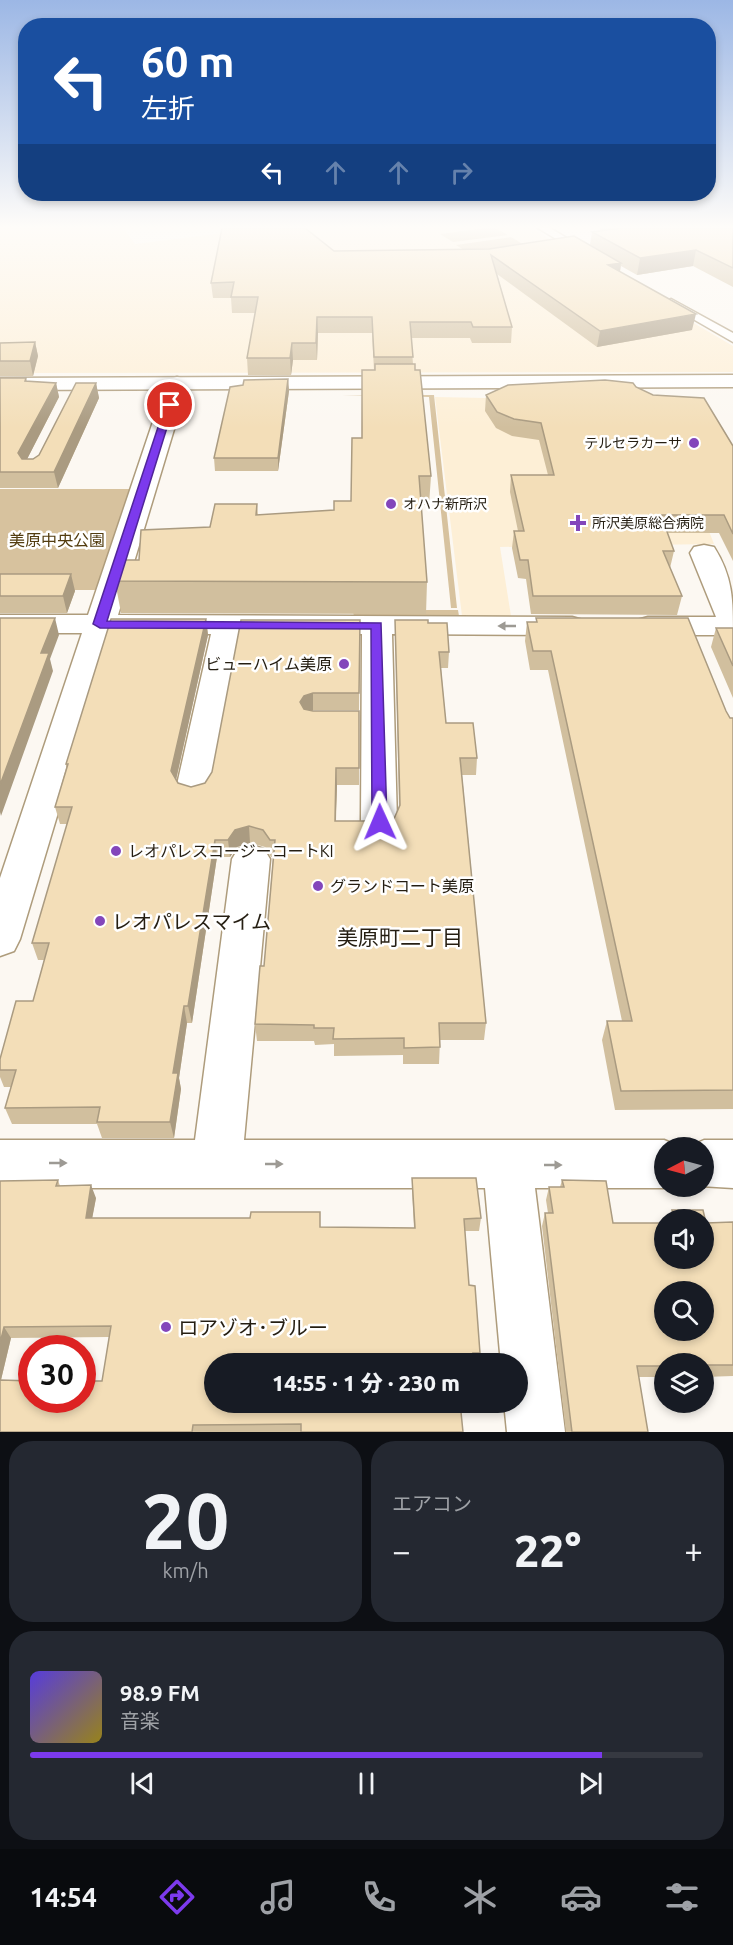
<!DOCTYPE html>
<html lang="ja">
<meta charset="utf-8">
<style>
body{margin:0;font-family:Ubuntu,"Noto Sans JP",sans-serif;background:#242831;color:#f1f3f6;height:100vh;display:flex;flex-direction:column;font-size:22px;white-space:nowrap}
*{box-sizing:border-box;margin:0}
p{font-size:20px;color:#9ea1a6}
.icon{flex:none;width:33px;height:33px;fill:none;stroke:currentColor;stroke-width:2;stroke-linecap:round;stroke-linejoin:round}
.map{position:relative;height:1432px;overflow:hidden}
.side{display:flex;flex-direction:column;gap:9px;padding:9px;background:#0d0f14;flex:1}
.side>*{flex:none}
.hud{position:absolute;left:18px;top:18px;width:698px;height:183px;border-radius:24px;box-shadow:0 3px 9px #0003;background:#1a4fa0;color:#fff;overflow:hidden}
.needle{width:39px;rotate:264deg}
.buttons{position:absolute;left:654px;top:1137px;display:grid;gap:12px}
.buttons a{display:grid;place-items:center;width:60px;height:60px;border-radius:50%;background:#171b24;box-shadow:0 3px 9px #0003;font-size:30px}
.speed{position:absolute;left:18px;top:1335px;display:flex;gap:12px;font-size:30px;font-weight:700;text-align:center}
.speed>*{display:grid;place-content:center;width:78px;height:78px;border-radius:50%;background:#171b24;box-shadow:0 3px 9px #0003;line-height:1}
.speed .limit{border:9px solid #d22;background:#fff;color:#111}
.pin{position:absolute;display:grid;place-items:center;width:51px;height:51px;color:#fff;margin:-26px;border:3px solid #fff;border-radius:50%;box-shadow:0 2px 6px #0007}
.me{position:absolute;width:66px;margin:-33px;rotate:359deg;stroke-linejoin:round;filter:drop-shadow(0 0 4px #0008)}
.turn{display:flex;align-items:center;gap:21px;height:126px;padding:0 24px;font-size:27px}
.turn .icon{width:78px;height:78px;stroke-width:2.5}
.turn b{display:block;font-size:42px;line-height:51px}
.lanes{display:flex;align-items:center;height:57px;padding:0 24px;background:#0003;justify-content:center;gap:30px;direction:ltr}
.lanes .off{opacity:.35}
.big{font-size:45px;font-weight:800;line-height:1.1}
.side .tile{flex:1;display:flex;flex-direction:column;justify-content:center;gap:9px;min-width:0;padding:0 21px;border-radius:24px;background:#242831}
.side .dial{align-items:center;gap:0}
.dial b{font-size:78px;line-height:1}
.song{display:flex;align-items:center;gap:18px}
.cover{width:72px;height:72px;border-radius:9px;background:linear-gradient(135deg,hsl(250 70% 55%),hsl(50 70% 35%))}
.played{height:6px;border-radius:3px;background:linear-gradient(90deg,#7c3aed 85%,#363941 85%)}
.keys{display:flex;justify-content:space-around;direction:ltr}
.heat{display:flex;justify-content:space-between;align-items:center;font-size:33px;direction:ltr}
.side .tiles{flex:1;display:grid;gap:9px;grid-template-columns:1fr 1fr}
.tile:last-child{grid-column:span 2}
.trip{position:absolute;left:204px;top:1353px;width:324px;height:60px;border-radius:30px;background:#171b24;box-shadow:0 3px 9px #0003;font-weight:800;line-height:60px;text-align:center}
.tabs{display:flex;height:96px;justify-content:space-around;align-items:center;background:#090b0e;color:#9ea1a6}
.tabs .icon{width:42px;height:42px}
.tabs .on{color:#7c3aed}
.tabs b{font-size:27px;color:#f1f3f6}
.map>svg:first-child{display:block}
</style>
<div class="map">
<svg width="733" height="1432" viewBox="0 0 733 1432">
<rect width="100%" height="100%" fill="#fcf8f2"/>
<path fill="#fdefd6" d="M0 228H123L135 244 264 228H531L733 346V372L0 373Z
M435 397 486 398 698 503 714 544 500 547 511 616H462Z"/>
<path fill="#d7c29e" d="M486 228H495L508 235 453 242 440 234Z
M511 237 526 246 470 254 456 245Z
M342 395H434L457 608H451L429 397Z
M0 489H131L98 590H0Z
M428 610H458L459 616H354L353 612Z"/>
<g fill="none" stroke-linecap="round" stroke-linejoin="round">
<g stroke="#ae9c7c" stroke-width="3">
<path id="service" d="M538 228H550L590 252 581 254Z
M671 299 733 333V342L667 304 665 302Z"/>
</g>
<g stroke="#ae9c7c" stroke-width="3">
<path id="minor" d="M177 377 184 379 188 383 118 615 572 617 583 620 587 626 583 632 572 635 392 634 397 822 392 832 379 835 366 832 361 822 362 634H241L212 789 207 798 194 802 181 798 176 789 211 634 112 633 20 939 14 951 0 956V878L82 633H0V615H88L166 383 170 379Z
M704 545 714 547C733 577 733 600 733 635H648L637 632 633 626 637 620 648 617H716L690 553 694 547Z
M251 845 264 849 270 859 244 1140H664L681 1147 664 1148V1186H668L664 1188H535L565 1432H507L504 1402H518V1364H501L485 1188H0V1140H195L232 859 238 849Z
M704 1140H733V1188L700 1186H704V1148H686Z"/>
</g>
<g stroke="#ae9c7c" stroke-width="3">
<path id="tertiary" d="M733 375V387L0 390V378Z"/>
</g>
<use href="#service" fill="#fff" fill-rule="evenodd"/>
<use href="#minor" fill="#fff" fill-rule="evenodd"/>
<use href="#tertiary" fill="#fff" fill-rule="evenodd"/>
</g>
<path fill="#d1bf9e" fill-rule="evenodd" d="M598 228H733V287L693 266 637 275 621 266 620 272 692 330 597 347 497 274 512 327 511 343H472L470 338H411L413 364 431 476 429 505H421L427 582 426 614 121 613 115 581 139 560 257 504 258 515 334 510 351 501 374 370 372 333H318L317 360H293L291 375H248L247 358 255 313H232L231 298H213L211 283 334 251 489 249 590 245 592 232 602 231Z
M35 342 38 356 33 376H0V343Z
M0 378H26L27 381 56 383 59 397 27 459H33L39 455 96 383 99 398 58 488H0Z
M288 379 289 391 278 471H215L214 458Z
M636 387 733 446V561L719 533H667L674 551 670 568 682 596 677 615 531 614 526 579 518 578 512 548 514 531H518L510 492 511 475H548L539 440 512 436 496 428 485 411 486 395Z
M0 574H71L75 591 67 613H0Z
M536 618 726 711 730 718H733V1109L615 1110 602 1040 607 1021H622L548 670H530L525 641 527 622H536Z
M206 619 208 635 176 780 178 783 191 787 205 783 360 620 359 710H313L311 711H359V785H337L336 821H393L399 807 395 620 428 623 449 652 448 668H441L446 723 477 758 476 775H462L486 1023 484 1040H440L439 1064H403V1055L334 1056V1044L315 1045 314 1041H257L255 1024 264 966 273 857H271L265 847 250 843 237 847 230 857H217L192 1023H187L179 1078 181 1089 174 1138H102L97 1124H12L5 1108 11 1087H4L0 1077V1059L33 1001 44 960H38L32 943 67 824H60L55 807 66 768V764Z
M716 628H733V698L711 647Z
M412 1178 481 1218 479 1231H465L469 1285 480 1353 478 1364H214L463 1432H0V1181L58 1180 60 1186 96 1198 92 1218 321 1227 414 1228 412 1190ZM109 1337 102 1381 1 1380 11 1338Z
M562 1180 606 1181 613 1223H664V1258H704V1220H669L672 1210H703L706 1223 733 1222V1376L704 1377V1364H664V1377H639L648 1432H566L542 1226 545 1213H548L546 1200 549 1187H560ZM664 1292H704V1330H664Z"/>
<path fill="#aa9b81" d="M696 250 693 266 637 275 640 258Z
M621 263 619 278 608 265Z
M696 314 692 330 597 347 600 331Z
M317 317 318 333 317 360 316 343Z
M35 342 38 356 33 376 30 361Z
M292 343 293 360 291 375 290 358Z
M288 379 289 391 278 471V458Z
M56 383 59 397 22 469 18 453Z
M96 383 99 398 58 488 54 472Z
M71 574 75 591 67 613 63 596Z
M55 618 59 635 50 659 53 671 1 816 0 812V785L41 653Z
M206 619 208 635 174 789 171 771Z
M313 693V710L305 713 300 702 304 696Z
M336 768 337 785 335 838V821Z
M249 826 250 843 237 847 230 857 228 840 235 830Z
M215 840 217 857 192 1023 188 1006Z
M184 1006 187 1023 179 1078 181 1089 174 1138 170 1122 173 1073Z
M91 1185 96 1198 90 1230 86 1218Z
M4 1327 11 1338 0 1384V1343Z"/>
<path fill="#f3deb8" stroke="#aa9b81" stroke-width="1.5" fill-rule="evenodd" d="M222 228H305L334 251 489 249 574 236 621 263 608 265 696 314 600 331 491 255 512 327H473L471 322H410L413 357H374L372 317H317L316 343H292L290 358H247L258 297H231L234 282 211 283Z
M621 228H733V268L696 250 640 258 592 232Z
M35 342 30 361H0V343Z
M375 364H415V370H420L431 476H419L427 582 115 581 122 560H139L141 530 210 527 215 504H257L256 515 334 510V501H351L352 438H362V370H375Z
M0 378H26L25 381 56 383 18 453 22 459H33L39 455 76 383H96L54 472H0Z
M288 379 278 458H214L230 387 243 385 244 380Z
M605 380 633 383 636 387 653 395 704 398 733 446V534L724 515H661L674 551H663L682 596H533L528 560H520L514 531H524L511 475H554L541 423 514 419 497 412 486 395 508 385Z
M0 574H71L63 596H0Z
M0 618H55L41 653H49L0 785Z
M536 618H688L726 711 730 718H733V1090L621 1091 607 1021H632L551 651H533L527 622H537Z
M111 619H206L171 771 178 783 191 787 205 783 212 772 241 620H360L359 693H313L304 696 300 702 304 709 313 711H359V768H336L335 821H393L400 805 395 620H428V623H447L449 652H439L446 723H473L477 758H460L486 1023H439L440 1047 404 1048V1038L333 1039 334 1028H314V1025L255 1024 260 966H264L275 840H270L263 830 249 826 235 830 228 840H215L188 1006H184L173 1073H178L170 1122H97L100 1107 5 1108 16 1070H0V1059L16 1001H33L49 943H32L72 807H55L68 764H66Z
M716 628H733V666Z
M412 1178H476L481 1218 464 1219 469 1285 475 1286 480 1353H473L474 1357H456V1364H214V1402H460L463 1432H301V1424L193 1425 192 1432H0V1380L32 1381V1400H82V1381H102L111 1326 4 1327 0 1343V1181L58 1180 56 1186 91 1185 86 1218H250L251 1212H320V1227L415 1228Z
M562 1180 606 1181 613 1223H664V1258H704V1220H675L672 1210H703L706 1223 733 1222V1365H704V1364H664V1366H637L648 1432H572L545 1213H553L549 1187H564ZM664 1292H704V1330H664Z"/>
<defs><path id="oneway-solid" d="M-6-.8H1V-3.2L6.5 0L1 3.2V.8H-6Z" transform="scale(1.5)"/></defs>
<g fill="#9d9a94">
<use href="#oneway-solid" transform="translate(507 626) rotate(-180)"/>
<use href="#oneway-solid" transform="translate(58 1163)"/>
<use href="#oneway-solid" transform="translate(274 1164)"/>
<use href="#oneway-solid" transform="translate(553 1165)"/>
</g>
<linearGradient id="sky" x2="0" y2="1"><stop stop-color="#9cb7e5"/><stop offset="0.53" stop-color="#fefcf9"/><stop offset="1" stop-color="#fefcf9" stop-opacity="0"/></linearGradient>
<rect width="733" height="428" fill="url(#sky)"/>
<path fill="#7c3aed" stroke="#51269a" stroke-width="1.5" d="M166 403 174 405 107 621 381 623 387 822 385 826H374L372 822 371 629 100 628 93 624Z"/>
<g fill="#8346bb" stroke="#fff" stroke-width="2">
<circle cx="694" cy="443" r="6"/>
<circle cx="391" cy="504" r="6"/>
<path d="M575 514h6v6h6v6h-6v6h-6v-6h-6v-6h6z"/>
<circle cx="344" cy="664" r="6"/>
<circle cx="116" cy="851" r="6"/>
<circle cx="318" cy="886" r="6"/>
<circle cx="100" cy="921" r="6"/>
<circle cx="166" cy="1327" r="6"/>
</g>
<g text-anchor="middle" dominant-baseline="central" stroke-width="5" stroke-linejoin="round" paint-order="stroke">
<g font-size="14" fill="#251e12" stroke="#fff" text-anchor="start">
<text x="682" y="443" text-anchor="end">テルセラカーサ</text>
<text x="403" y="504">オハナ新所沢</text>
<text x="592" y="523">所沢美原総合病院</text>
</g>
<g font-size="16" fill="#533d10" stroke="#fff">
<text x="57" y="540">美原中央公園</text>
</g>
<g font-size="16" fill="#251e12" stroke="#fff" text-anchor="start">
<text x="332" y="664" text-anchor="end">ビューハイム美原</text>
<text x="128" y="851">レオパレスコージーコートKI</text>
<text x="330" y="886">グランドコート美原</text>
</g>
<g font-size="20" fill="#251e12" stroke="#fff" text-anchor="start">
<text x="112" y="921">レオパレスマイム</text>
<text x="178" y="1327">ロアゾオ･ブルー</text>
</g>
<g font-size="21" fill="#251e12" stroke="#fff">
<text x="400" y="937">美原町二丁目</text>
</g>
</g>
</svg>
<div class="buttons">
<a><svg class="needle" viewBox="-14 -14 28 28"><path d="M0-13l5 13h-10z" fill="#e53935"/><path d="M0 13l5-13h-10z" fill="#9ea1a6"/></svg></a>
<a><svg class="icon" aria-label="sound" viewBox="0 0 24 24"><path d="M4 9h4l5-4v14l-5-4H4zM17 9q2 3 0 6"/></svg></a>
<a><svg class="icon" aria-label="search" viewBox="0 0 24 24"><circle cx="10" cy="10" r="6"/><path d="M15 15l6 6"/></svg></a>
<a><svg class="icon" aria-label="layers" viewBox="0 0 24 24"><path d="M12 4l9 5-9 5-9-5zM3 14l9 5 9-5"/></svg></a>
</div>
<div class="speed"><div class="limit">30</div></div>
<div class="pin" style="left:170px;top:405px;background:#d93025"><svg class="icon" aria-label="arrive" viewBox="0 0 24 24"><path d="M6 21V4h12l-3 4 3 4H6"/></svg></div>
<svg class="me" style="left:380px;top:822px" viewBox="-20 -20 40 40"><path d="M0-17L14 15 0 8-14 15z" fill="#7c3aed" stroke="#fff" stroke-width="4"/></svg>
<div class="trip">14:55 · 1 分 · 230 m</div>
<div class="hud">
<div class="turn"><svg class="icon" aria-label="left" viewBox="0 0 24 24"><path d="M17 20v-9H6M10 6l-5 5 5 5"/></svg><div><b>60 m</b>左折</div></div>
<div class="lanes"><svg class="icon" aria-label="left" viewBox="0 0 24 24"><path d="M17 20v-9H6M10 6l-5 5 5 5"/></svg><svg class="icon off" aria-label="ahead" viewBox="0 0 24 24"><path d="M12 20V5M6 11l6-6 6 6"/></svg><svg class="icon off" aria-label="ahead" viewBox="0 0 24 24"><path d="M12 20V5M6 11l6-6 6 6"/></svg><svg class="icon off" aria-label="right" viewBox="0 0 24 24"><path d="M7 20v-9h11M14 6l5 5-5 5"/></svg></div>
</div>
</div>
<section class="side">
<div class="tiles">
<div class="tile dial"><b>20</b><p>km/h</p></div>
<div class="tile"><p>エアコン</p>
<div class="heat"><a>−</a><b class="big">22°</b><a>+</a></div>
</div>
<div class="tile">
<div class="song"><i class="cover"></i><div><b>98.9 FM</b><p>音楽</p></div></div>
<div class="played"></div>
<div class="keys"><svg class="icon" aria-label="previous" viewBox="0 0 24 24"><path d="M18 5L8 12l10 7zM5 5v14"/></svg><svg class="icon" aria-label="pause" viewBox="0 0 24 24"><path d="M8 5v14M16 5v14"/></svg><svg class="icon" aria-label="next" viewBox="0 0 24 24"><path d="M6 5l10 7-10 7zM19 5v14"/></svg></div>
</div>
</div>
</section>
<nav class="tabs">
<b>14:54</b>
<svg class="icon on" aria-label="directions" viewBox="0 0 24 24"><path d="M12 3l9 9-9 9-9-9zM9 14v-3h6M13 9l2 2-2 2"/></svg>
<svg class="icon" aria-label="music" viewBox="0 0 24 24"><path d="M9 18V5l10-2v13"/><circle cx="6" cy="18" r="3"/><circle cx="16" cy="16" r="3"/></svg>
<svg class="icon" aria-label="phone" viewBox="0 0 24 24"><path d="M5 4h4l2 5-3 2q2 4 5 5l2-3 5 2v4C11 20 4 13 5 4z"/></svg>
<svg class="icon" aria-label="climate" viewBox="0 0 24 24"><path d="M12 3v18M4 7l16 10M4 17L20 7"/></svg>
<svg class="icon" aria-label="car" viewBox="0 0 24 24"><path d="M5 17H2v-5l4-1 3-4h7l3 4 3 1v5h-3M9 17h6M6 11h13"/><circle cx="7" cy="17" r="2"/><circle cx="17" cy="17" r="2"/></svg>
<svg class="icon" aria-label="filters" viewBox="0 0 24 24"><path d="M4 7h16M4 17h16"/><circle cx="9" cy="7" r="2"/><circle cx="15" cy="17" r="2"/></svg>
</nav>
